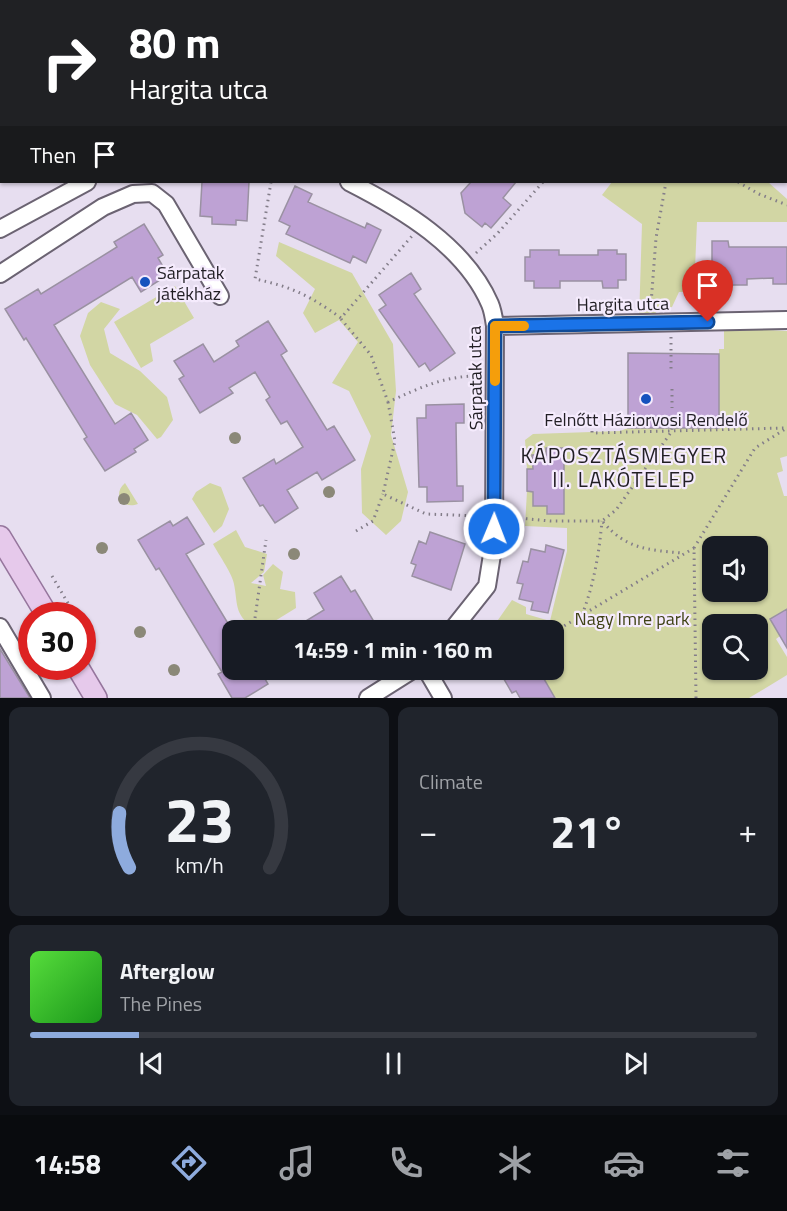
<!DOCTYPE html>
<meta charset="utf-8">
<style>
body{margin:0;font-family:"Titillium Web",sans-serif;background:#20242c;color:#f1f3f6;height:100vh;display:flex;flex-direction:column;font-size:22px;white-space:nowrap}
*{box-sizing:border-box;margin:0}
p{font-size:20px;color:#9ea1a6}
.icon{flex:none;width:33px;height:33px;fill:none;stroke:currentColor;stroke-width:2;stroke-linecap:round;stroke-linejoin:round}
.map{position:relative;height:698px;overflow:hidden}
.details{display:flex;flex-direction:column;gap:9px;padding:9px;background:#0d0f14;flex:1}
.details>*{flex:none}
.top-card{position:absolute;left:0px;top:0px;width:788px;height:183px;box-shadow:0 2px 4px #0004;background:#202124;color:#fff;overflow:hidden}
.tools{position:absolute;left:702px;top:536px;display:grid;gap:12px}
.tools a{display:grid;place-items:center;width:66px;height:66px;border-radius:12px;background:#171b24;box-shadow:0 2px 4px #0004;font-size:30px}
.speed{position:absolute;left:18px;top:602px;display:flex;gap:12px;font-size:30px;font-weight:700;text-align:center}
.speed>*{display:grid;place-content:center;width:78px;height:78px;border-radius:50%;background:#171b24;box-shadow:0 2px 4px #0004;line-height:1}
.speed .limit{border:9px solid #d22;background:#fff;color:#111}
.pin{position:absolute;display:grid;place-items:center;width:51px;height:51px;color:#fff;margin:-62px -26px;border-radius:50% 50% 50% 0;rotate:-45deg;box-shadow:0 0 6px #0007}
.pin .icon{rotate:45deg}
.me{position:absolute;width:66px;margin:-33px;rotate:1deg;stroke-linejoin:round;filter:drop-shadow(0 0 4px #0008)}
.turn{display:flex;align-items:center;gap:21px;height:126px;padding:0 30px;font-size:27px}
.turn .icon{width:78px;height:78px;stroke-width:2.5}
.turn b{display:block;font-size:42px;line-height:51px}
.then{display:flex;align-items:center;height:57px;padding:0 30px;background:#0003;gap:12px;font-size:22px}
.big{font-size:45px;font-weight:700;line-height:1.1}
.details .tile{flex:1;display:flex;flex-direction:column;justify-content:center;gap:9px;min-width:0;padding:0 21px;border-radius:12px;background:#20242c}
.details .dial{align-items:center;gap:0}
.dial svg{height:156px;overflow:visible;fill:none;stroke:#363941;stroke-width:7;stroke-linecap:round;text-anchor:middle}
.dial text{fill:#f1f3f6;stroke:none}
.song{display:flex;align-items:center;gap:18px}
.cover{width:72px;height:72px;border-radius:9px;background:linear-gradient(135deg,hsl(110 70% 55%),hsl(120 70% 35%))}
.played{height:6px;border-radius:3px;background:linear-gradient(90deg,#8eabdd 15%,#363941 15%)}
.keys{display:flex;justify-content:space-around;direction:ltr}
.heat{display:flex;justify-content:space-between;align-items:center;font-size:33px;direction:ltr}
.details .tiles{flex:1;display:grid;gap:9px;grid-template-columns:1fr 1fr}
.tile:last-child{grid-column:span 2}
.trip{position:absolute;left:222px;top:620px;width:342px;height:60px;border-radius:12px;background:#171b24;box-shadow:0 2px 4px #0004;font-weight:700;line-height:60px;text-align:center}
.dock{display:flex;height:96px;justify-content:space-around;align-items:center;background:#090b0e;color:#9ea1a6}
.dock .icon{width:42px;height:42px}
.dock .current{color:#8eabdd}
.dock b{font-size:27px;color:#f1f3f6}
.map>svg:first-child{display:block}
</style>
<div class="map">
<svg width="787" height="698" viewBox="0 0 787 698">
<rect width="100%" height="100%" fill="#e7def0"/>
<path fill="#d2d6a4" fill-rule="evenodd" d="M0 0 81 1 2 2 0 130Z
M544 0H787V30L786 2 543 1Z
M612 182H768L787 199V222H697L694 292H679L672 307 656 310V319L639 320 642 224 602 195Z
M279 242 352 273 393 344 396 391 391 435 408 492 401 521 386 535 362 513 361 469 371 436 349 391 332 383 358 342 339 320 315 333 303 313 315 289 276 256Z
M175 286 194 318 150 344 153 361 141 368 114 322Z
M101 302 120 309 104 329 110 353 140 371 167 397 173 420 161 437 157 439 137 415 115 404 90 365 80 336 88 313Z
M724 328 787 331V456L780 458 783 471 777 473 784 496H787V609L770 619 780 636 776 639 787 657V675L749 698H555L544 679 560 669 554 657V630H491L512 600 526 607V614L550 621 567 551V528L525 526 527 491 533 492V506H547L548 514 564 513V448H546V455H533V469H527L525 440 533 434 620 431 628 428H719V349H724ZM712 546H758V591H712ZM712 624H758V669H712Z
M125 483 138 504C122 510 112 494 125 483Z
M210 483 221 487 229 509 222 526 214 533 192 499 196 492Z
M236 530 245 547 267 554 264 572 251 583 266 586 263 575 273 564 283 572 280 589 295 592 296 608 270 624 252 627C234 613 238 604 234 584 233 575 219 555 213 544Z"/>
<path fill="#bea2d4" stroke="#9a91a2" stroke-width="1.5" d="M202 182H249L247 221 236 220V225L212 224V217L200 216Z
M471 182H516L503 198 511 205 491 228 485 223 482 227 465 213 461 193Z
M295 186 312 194 308 202 365 228 367 223 381 230 366 263 353 256 350 263 286 234 290 226 279 221Z
M144 224 163 255 158 258 168 275 141 292 132 277 54 325 115 424 131 413 148 440 134 449 136 452 105 471 84 439 87 437 26 338 24 340 5 309 38 289 41 294 117 247 114 242Z
M712 241H728L729 247H787V284H773V278L747 279V285H723L712 273Z
M530 250H559V255H598V250H617V254H626V280H618V288H603L602 281H560V288H534V281H525V257H530Z
M411 273 421 289 414 294 455 353 430 371 425 363 419 367 379 310 386 305 379 295Z
M268 321 287 351 281 355 327 430 334 426 355 460 322 480 317 472 287 490 298 508 275 523 263 505 260 506 243 478 274 459 276 464 303 447 287 421 281 424 266 400 270 397 255 372 229 388 233 393 200 413 179 379 184 376 174 361 203 344 214 362 239 346 236 341Z
M628 353 719 354V428H628Z
M464 404V423H456L457 486H463V501L427 502V487H419L417 418H426V405Z
M546 448H564V514H547V506H533V492L527 491V469H533L532 455H546Z
M187 517 204 544 186 554 232 630V669H282L265 679 268 684 245 698H232L218 674 222 672 159 568 156 570 138 540 170 521 173 526Z
M430 532 465 544 451 590 412 576 416 565 411 563 419 541 426 544Z
M546 545 564 550 548 613 531 610 533 602 519 599 523 584 517 583 523 561 528 562 531 549 545 552Z
M341 576 351 592 355 590 373 620 356 630H291L324 610 314 593Z
M787 609V648L770 619Z
M0 649 30 698H0Z
M498 669H560L544 679 555 698H520L516 691 512 693Z"/>
<g fill="none" stroke-linecap="round" stroke-linejoin="round">
<g stroke="#6b6372" stroke-width="20">
<path id="minor" d="M261 2V0
M349 182C402 209 465 246 490 304 493 311 494 319 495 326L494 542 487 586 452 630
M0 229 87 182
M0 274 103 207 133 194 152 193 166 204 220 296
M495 326 787 320
M0 627 42 698
M426 669 443 698
M368 698 414 669"/>
</g>
<g stroke="#96769d" stroke-width="24">
<path id="major" d="M0 537 47 615
M77 666 96 698"/>
</g>
<path stroke="#837d89" stroke-width="3" stroke-dasharray="1.5 4.5" stroke-linecap="butt" d="M53 0 54 2
M516 0 520 2
M652 0 653 2
M770 0 771 2
M409 2 410 0
M547 2 557 0
M569 2 570 0
M786 21 787 22
M0 139H2
M271 182 255 279C293 287 310 296 341 318L412 236
M738 182 759 194 787 205
M476 253 497 234 543 182
M654 306 651 304 656 238 666 182
M341 319 371 355 388 402C420 388 443 376 478 376
M671 337V370
M672 389V408
M388 402 395 441 383 494 426 514 478 516
M592 431V433L784 428
M508 517 550 521H602L616 510 672 431V428
M603 522C626 549 648 550 682 553
M356 531 373 521 383 494
M52 576 75 615
M582 615C594 584 599 554 602 521
M255 618 266 540
M554 632 694 548
M470 670 472 669
M696 698 694 548 755 448 787 428"/>
<use href="#minor" stroke="#fff" stroke-width="16"/>
<use href="#major" stroke="#e6c9eb" stroke-width="21"/>
</g>
<g fill="#8b8878">
<circle cx="740" cy="417" r="6"/>
<circle cx="235" cy="438" r="6"/>
<circle cx="329" cy="492" r="6"/>
<circle cx="124" cy="499" r="6"/>
<circle cx="102" cy="548" r="6"/>
<circle cx="294" cy="554" r="6"/>
<circle cx="140" cy="632" r="6"/>
<circle cx="174" cy="670" r="6"/>
</g>
<g fill="none" stroke-linecap="round" stroke-linejoin="round">
<g stroke="#114b97" stroke-width="15">
<path id="route" d="M494 529 495 326 708 322"/>
</g>
<use href="#route" stroke="#1a73e8" stroke-width="10"/>
<path stroke="#f59e0b" stroke-width="10" d="M495 381V326H524"/>
</g>
<g fill="#1552be" stroke="#f5ebfd" stroke-width="2">
<circle cx="145" cy="282" r="6"/>
<circle cx="646" cy="399" r="6"/>
</g>
<g text-anchor="middle" dominant-baseline="central" stroke-width="4.5" stroke-linejoin="round" paint-order="stroke">
<g font-size="18" fill="#211e24" stroke="#f5ebfd" text-anchor="start">
<text x="157" y="272">Sárpatak<tspan x="157" dy="21">játékház</tspan></text>
<text x="646" y="419" text-anchor="middle">Felnőtt Háziorvosi Rendelő</text>
</g>
<g font-size="18" fill="#211e24" stroke="#f5ebfd">
<text transform="translate(623 304) rotate(-1)">Hargita utca</text>
<text transform="translate(475 378) rotate(-91)">Sárpatak utca</text>
</g>
<g font-size="18" fill="#3f4215" stroke="#f5ebfd">
<text x="632" y="618">Nagy Imre park</text>
</g>
<g font-size="21" letter-spacing="1.5" fill="#211e24" stroke="#f5ebfd">
<text x="624" y="455">KÁPOSZTÁSMEGYER<tspan x="624" dy="24">II. LAKÓTELEP</tspan></text>
</g>
</g>
</svg>
<div class="tools">
<a><svg class="icon" aria-label="sound" viewBox="0 0 24 24"><path d="M4 9h4l5-4v14l-5-4H4zM17 9q2 3 0 6"/></svg></a>
<a><svg class="icon" aria-label="search" viewBox="0 0 24 24"><circle cx="10" cy="10" r="6"/><path d="M15 15l6 6"/></svg></a>
</div>
<div class="speed"><div class="limit">30</div></div>
<div class="pin" style="left:708px;top:322px;background:#d93025"><svg class="icon" aria-label="arrive" viewBox="0 0 24 24"><path d="M6 21V4h12l-3 4 3 4H6"/></svg></div>
<svg class="me" style="left:494px;top:529px" viewBox="-20 -20 40 40"><circle r="17" fill="#1a73e8" stroke="#fff" stroke-width="3"/><path d="M0-11L8 9 0 5-8 9z" fill="#fff"/></svg>
<div class="trip">14:59 · 1 min · 160 m</div>
<div class="top-card">
<div class="turn"><svg class="icon" aria-label="right" viewBox="0 0 24 24"><path d="M7 20v-9h11M14 6l5 5-5 5"/></svg><div><b>80 m</b>Hargita utca</div></div>
<div class="then">Then<svg class="icon" aria-label="arrive" viewBox="0 0 24 24"><path d="M6 21V4h12l-3 4 3 4H6"/></svg></div>
</div>
</div>
<section class="details">
<div class="tiles">
<div class="tile dial"><svg viewBox="0 0 100 80">
<path d="M14 69A42 42 0 1 1 86 69"/>
<path d="M14 69A42 42 0 0 1 9 41" stroke="#8eabdd"/>
<text x="50" y="56" font-size="32" font-weight="700">23</text>
<text x="50" y="72" font-size="11">km/h</text>
</svg></div>
<div class="tile"><p>Climate</p>
<div class="heat"><a>−</a><b class="big">21°</b><a>+</a></div>
</div>
<div class="tile">
<div class="song"><i class="cover"></i><div><b>Afterglow</b><p>The Pines</p></div></div>
<div class="played"></div>
<div class="keys"><svg class="icon" aria-label="previous" viewBox="0 0 24 24"><path d="M18 5L8 12l10 7zM5 5v14"/></svg><svg class="icon" aria-label="pause" viewBox="0 0 24 24"><path d="M8 5v14M16 5v14"/></svg><svg class="icon" aria-label="next" viewBox="0 0 24 24"><path d="M6 5l10 7-10 7zM19 5v14"/></svg></div>
</div>
</div>
</section>
<nav class="dock">
<b>14:58</b>
<svg class="icon current" aria-label="directions" viewBox="0 0 24 24"><path d="M12 3l9 9-9 9-9-9zM9 14v-3h6M13 9l2 2-2 2"/></svg>
<svg class="icon" aria-label="music" viewBox="0 0 24 24"><path d="M9 18V5l10-2v13"/><circle cx="6" cy="18" r="3"/><circle cx="16" cy="16" r="3"/></svg>
<svg class="icon" aria-label="phone" viewBox="0 0 24 24"><path d="M5 4h4l2 5-3 2q2 4 5 5l2-3 5 2v4C11 20 4 13 5 4z"/></svg>
<svg class="icon" aria-label="climate" viewBox="0 0 24 24"><path d="M12 3v18M4 7l16 10M4 17L20 7"/></svg>
<svg class="icon" aria-label="car" viewBox="0 0 24 24"><path d="M5 17H2v-5l4-1 3-4h7l3 4 3 1v5h-3M9 17h6M6 11h13"/><circle cx="7" cy="17" r="2"/><circle cx="17" cy="17" r="2"/></svg>
<svg class="icon" aria-label="filters" viewBox="0 0 24 24"><path d="M4 7h16M4 17h16"/><circle cx="9" cy="7" r="2"/><circle cx="15" cy="17" r="2"/></svg>
</nav>
